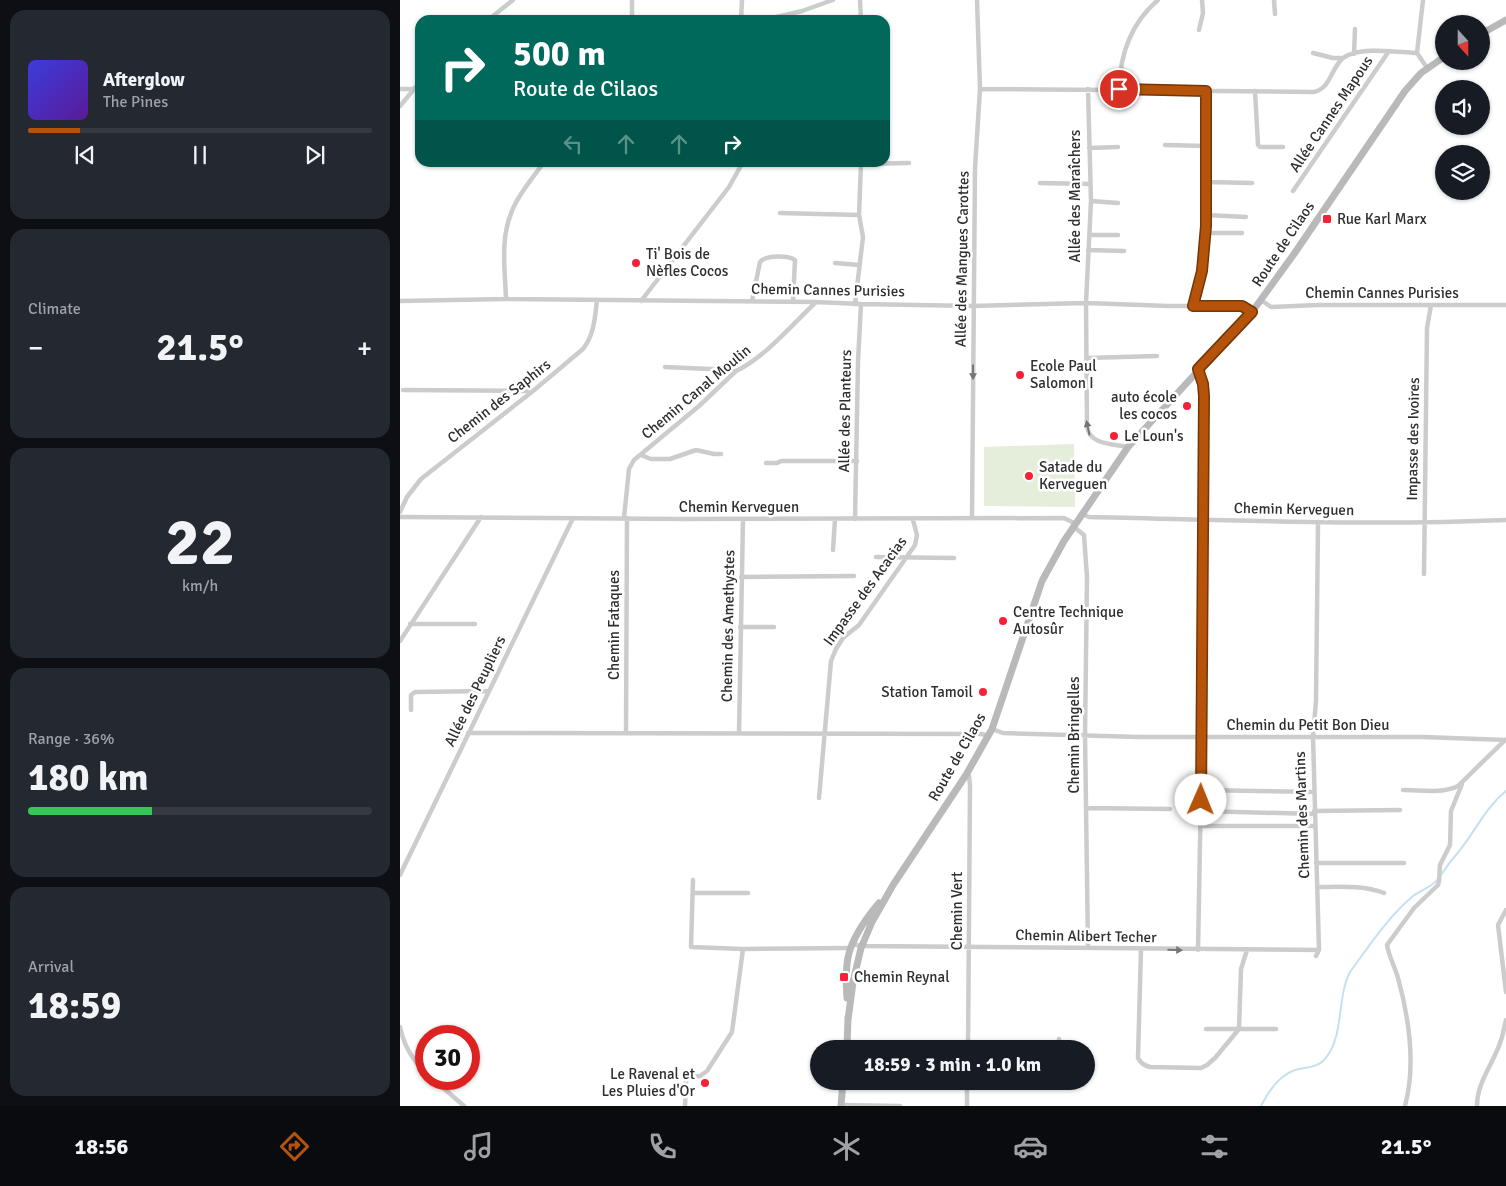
<!DOCTYPE html>
<meta charset="utf-8">
<style>
body{margin:0;font-family:Signika,sans-serif;background:#242831;color:#f1f3f6;height:100vh;display:flex;flex-direction:column;font-size:19px;white-space:nowrap}
*{box-sizing:border-box;margin:0}
p{font-size:16px;color:#9ea1a6}
.icon{flex:none;width:28px;height:28px;fill:none;stroke:currentColor;stroke-width:2;stroke-linecap:round;stroke-linejoin:round}
.map{position:relative;flex:1;overflow:hidden}
.details{display:flex;flex-direction:column;gap:10px;padding:10px;background:#0d0f14;width:400px}
.details>*{flex:none}
.top-card{position:absolute;left:15px;top:15px;width:475px;height:152px;border-radius:15px;box-shadow:0 1px 4px #0004;background:#00695c;color:#fff;overflow:hidden}
.needle{width:32px;rotate:159deg}
.tools{position:absolute;left:1035px;top:15px;display:grid;gap:10px}
.tools a{display:grid;place-items:center;width:55px;height:55px;border-radius:50%;background:#171b24;box-shadow:0 1px 4px #0004;font-size:25px}
.speed{position:absolute;left:15px;top:1025px;display:flex;gap:10px;font-size:25px;font-weight:700;text-align:center}
.speed>*{display:grid;place-content:center;width:65px;height:65px;border-radius:50%;background:#171b24;box-shadow:0 1px 4px #0004;line-height:1}
.speed .limit{border:8px solid #d22;background:#fff;color:#111}
.pin{position:absolute;display:grid;place-items:center;width:42px;height:42px;color:#fff;margin:-21px;border:2px solid #fff;border-radius:50%;box-shadow:0 1px 5px #0007}
.me{position:absolute;width:55px;margin:-28px;rotate:1deg;stroke-linejoin:round;filter:drop-shadow(0 0 4px #0008)}
.turn{display:flex;align-items:center;gap:18px;height:105px;padding:0 15px;font-size:22px}
.turn .icon{width:65px;height:65px;stroke-width:2.5}
.turn b{display:block;font-size:35px;line-height:42px}
.lanes{display:flex;align-items:center;height:48px;padding:0 15px;background:#0003;justify-content:center;gap:25px;direction:ltr}
.lanes .off{opacity:.35}
.big{font-size:38px;font-weight:700;line-height:1.1}
.details .card{flex:1;display:flex;flex-direction:column;justify-content:center;gap:8px;min-width:0;padding:0 18px;border-radius:15px;background:#242831}
.details .dial{align-items:center;gap:0}
.dial b{font-size:65px;line-height:1}
.song{display:flex;align-items:center;gap:15px}
.cover{width:60px;height:60px;border-radius:8px;background:linear-gradient(135deg,hsl(240 70% 55%),hsl(270 70% 35%))}
.played{height:5px;border-radius:2px;background:linear-gradient(90deg,#b45309 15%,#363941 15%)}
.keys{display:flex;justify-content:space-around;direction:ltr}
.heat{display:flex;justify-content:space-between;align-items:center;font-size:28px;direction:ltr}
.charge{height:8px;border-radius:4px;background:linear-gradient(90deg,#34c759 36%,#363941 0)}
.trip{position:absolute;left:410px;top:1040px;width:285px;height:50px;border-radius:25px;background:#171b24;box-shadow:0 1px 4px #0004;font-weight:700;line-height:50px;text-align:center}
.dock{display:flex;height:80px;justify-content:space-around;align-items:center;background:#090b0e;color:#9ea1a6}
.dock .icon{width:35px;height:35px}
.dock .active{color:#b45309}
.dock b{font-size:22px;color:#f1f3f6}
main{display:flex;flex:1;min-height:0}
.map>svg:first-child{display:block}
</style>
<main>
<section class="details">
<div class="card">
<div class="song"><i class="cover"></i><div><b>Afterglow</b><p>The Pines</p></div></div>
<div class="played"></div>
<div class="keys"><svg class="icon" aria-label="previous" viewBox="0 0 24 24"><path d="M18 5L8 12l10 7zM5 5v14"/></svg><svg class="icon" aria-label="pause" viewBox="0 0 24 24"><path d="M8 5v14M16 5v14"/></svg><svg class="icon" aria-label="next" viewBox="0 0 24 24"><path d="M6 5l10 7-10 7zM19 5v14"/></svg></div>
</div>
<div class="card"><p>Climate</p>
<div class="heat"><a>−</a><b class="big">21.5°</b><a>+</a></div>
</div>
<div class="card dial"><b>22</b><p>km/h</p></div>
<div class="card"><p>Range · 36%</p><b class="big">180 km</b><div class="charge"></div></div>
<div class="card"><p>Arrival</p><b class="big">18:59</b></div>
</section>
<div class="map">
<svg width="1106" height="1106" viewBox="0 0 1106 1106">
<rect width="100%" height="100%" fill="#fff"/>
<path fill="#e5eddb" d="M674 444 675 507 584 506V447Z"/>
<g fill="none" stroke-linecap="round" stroke-linejoin="round">
<path stroke="#c5e0ef" stroke-width="2" d="M1041 875C1047 866 1053 858 1060 850 1076 830 1086 807 1106 791
M861 1106C868 1092 880 1075 895 1070 905 1067 917 1068 924 1060 945 1037 936 999 950 972 969 946 988 917 1013 896 1021 890 1032 887 1038 879"/>
<path stroke="#ccc" stroke-width="4.5" d="M460 0 461 20
M874 0 875 14
M88 20 113 0
M232 20V0
M341 20 342 0
M364 20 402 11 433 0
M799 30 803 13 802 0
M913 53 933 58H943
M1017 53 1023 0
M954 54 955 29
M0 89H13
M580 89 914 92C931 88 931 68 943 58 958 46 999 52 1017 53L1027 68
M688 89 691 201 686 303 687 427C690 445 713 444 728 447
M719 89C720 55 731 23 758 0
M855 91 858 145 860 147H883
M0 106 20 82
M765 145 806 146
M689 148 718 147
M420 163 461 164 509 163
M806 182 852 183
M640 183 690 184
M893 191 989 51
M691 201 718 203
M380 213 459 215
M806 215 846 217
M805 233H842
M690 235H718
M688 250 724 251
M435 263 459 265
M106 299C105 270 100 238 112 211 119 193 133 178 144 162
M861 300 871 307 918 305H1106
M0 301 106 299 416 302 461 304 573 306 686 303 769 306H842L852 312
M241 301 329 187 343 162
M352 301 360 262C366 255 388 255 395 260L393 301
M455 304 463 237 459 215 461 164
M793 306 802 271 806 226V91
M686 358 757 356
M265 367 332 370 336 371
M3 390 133 391
M241 455 251 459H270L296 450 314 454H321
M366 463H377L381 461H457
M0 512 7 497 21 479 133 391 183 349C194 335 195 318 197 300
M682 514 689 517C828 520 967 526 1106 520
M0 517 285 519 664 518 676 524
M224 518 229 469 234 460 299 406 336 371C363 359 394 323 416 302
M572 518 575 168 580 89 577 0
M455 519 458 361 461 304
M674 527 684 535 687 577 685 734 688 948
M433 550 435 519
M476 557 554 558
M1024 574 1027 328 1031 305
M341 577 454 576
M10 624H75
M340 627H374
M0 641 81 517
M11 710V695L15 692 88 691
M592 729 603 733 739 737H1023L1106 740
M226 732 227 518
M68 733 582 734 588 736
M339 733 343 519
M566 775 569 776 570 785 568 1049
M801 790 914 792
M1003 790C1021 790 1042 794 1058 786L1105 740
M419 798 431 661 436 649 443 638 459 625 515 545 517 535 513 520
M686 808 770 809
M801 811 914 814
M914 811 1000 810
M801 826H915
M916 863H1004
M0 875 173 518
M293 880 291 947 343 949 450 948
M917 887C940 887 962 885 984 893
M293 893H348
M1106 910 1098 925 1106 992
M452 944 462 946 919 950
M741 949 738 1058C741 1063 743 1065 750 1067L801 1068 807 1065 815 1058 839 1029 841 969 847 950
M798 950 802 737 804 396 803 384 798 369
M916 956 919 950 913 737 916 701 918 523
M0 1027C4 1046 12 1059 26 1073
M806 1029H876
M659 1039 660 1049
M33 1079 64 1106
M441 1105 500 1106
M285 1106 286 1081 290 1077 300 1076 307 1071 332 1032 343 949
M567 1106V1081
M1005 1106C1016 1065 1009 1018 998 978 995 967 989 957 987 945L1014 908 1038 885 1039 881 1040 865 1050 845 1051 811 1062 784
M1077 1106C1077 1082 1093 1064 1100 1043 1103 1036 1104 1027 1106 1020"/>
<path stroke="#b9b9b9" stroke-width="7" d="M1081 34 1106 20
M447 998C446 982 445 962 451 947 457 931 468 916 479 903
M448 1020 453 982 461 948 472 922 493 885 566 775 592 729 642 581 664 541 728 447 852 312 894 254 1005 91 1021 73 1044 57
M447 1049 448 1017
M441 1106 443 1081"/>
</g>
<defs><path id="oneway-solid" d="M-6-.8H1V-3.2L6.5 0L1 3.2V.8H-6Z" transform="scale(1.25)"/></defs>
<g fill="#767676">
<use href="#oneway-solid" transform="translate(573 372) rotate(90)"/>
<use href="#oneway-solid" transform="translate(688 428) rotate(-102)"/>
<use href="#oneway-solid" transform="translate(775 950) rotate(1)"/>
</g>
<g fill="none" stroke-linecap="round" stroke-linejoin="round">
<g stroke="#753606" stroke-width="12">
<path id="route" d="M719 89 806 91V226L802 271 793 306H842L852 312 798 369 803 384 804 396 801 800"/>
</g>
<use href="#route" stroke="#b45309" stroke-width="9"/>
</g>
<g fill="#f52136" stroke="#fff" stroke-width="2">
<rect x="922" y="214" width="10" height="10" rx="2.5"/>
<circle cx="236" cy="263" r="5"/>
<circle cx="620" cy="375" r="5"/>
<circle cx="787" cy="406" r="5"/>
<circle cx="714" cy="436" r="5"/>
<circle cx="629" cy="476" r="5"/>
<circle cx="603" cy="621" r="5"/>
<circle cx="583" cy="692" r="5"/>
<rect x="439" y="972" width="10" height="10" rx="2.5"/>
<circle cx="305" cy="1083" r="5"/>
</g>
<g text-anchor="middle" dominant-baseline="central" stroke-width="5" stroke-linejoin="round" paint-order="stroke">
<g font-size="15" fill="#2f2f2f" stroke="#fff">
<text transform="translate(931 114) rotate(-56)">Allée Cannes Mapous</text>
<text transform="translate(675 196) rotate(-90)">Allée des Maraîchers</text>
<text transform="translate(883 244) rotate(-56)">Route de Cilaos</text>
<text transform="translate(562 259) rotate(-89)">Allée des Mangues Carottes</text>
<text transform="translate(428 290) rotate(1)">Chemin Cannes Purisies</text>
<text x="982" y="293">Chemin Cannes Purisies</text>
<text transform="translate(296 392) rotate(-40)">Chemin Canal Moulin</text>
<text transform="translate(99 401) rotate(-38)">Chemin des Saphirs</text>
<text transform="translate(445 411) rotate(-89)">Allée des Planteurs</text>
<text transform="translate(1013 439) rotate(-89)">Impasse des Ivoires</text>
<text x="339" y="507">Chemin Kerveguen</text>
<text transform="translate(894 509) rotate(1)">Chemin Kerveguen</text>
<text transform="translate(465 591) rotate(-54)">Impasse des Acacias</text>
<text transform="translate(214 625) rotate(-90)">Chemin Fataques</text>
<text transform="translate(328 626) rotate(-89)">Chemin des Amethystes</text>
<text transform="translate(75 691) rotate(-64)">Allée des Peupliers</text>
<text x="908" y="725">Chemin du Petit Bon Dieu</text>
<text transform="translate(674 735) rotate(-90)">Chemin Bringelles</text>
<text transform="translate(557 757) rotate(-60)">Route de Cilaos</text>
<text transform="translate(902 815) rotate(-92)">Chemin des Martins</text>
<text transform="translate(557 911) rotate(-90)">Chemin Vert</text>
<text transform="translate(686 936) rotate(1)">Chemin Alibert Techer</text>
</g>
<g font-size="15" fill="#2f2f2f" stroke="#fff" text-anchor="start">
<text x="937" y="219">Rue Karl Marx</text>
<text x="246" y="254">Ti' Bois de<tspan x="246" dy="17">Nèfles Cocos</tspan></text>
<text x="630" y="366">Ecole Paul<tspan x="630" dy="17">Salomon I</tspan></text>
<text x="777" y="397" text-anchor="end">auto école<tspan x="777" dy="17">les cocos</tspan></text>
<text x="724" y="436">Le Loun's</text>
<text x="639" y="467">Satade du<tspan x="639" dy="17">Kerveguen</tspan></text>
<text x="613" y="612">Centre Technique<tspan x="613" dy="17">Autosûr</tspan></text>
<text x="573" y="692" text-anchor="end">Station Tamoil</text>
<text x="454" y="977">Chemin Reynal</text>
<text x="295" y="1074" text-anchor="end">Le Ravenal et<tspan x="295" dy="17">Les Pluies d'Or</tspan></text>
</g>
</g>
</svg>
<div class="tools">
<a><svg class="needle" viewBox="-14 -14 28 28"><path d="M0-13l5 13h-10z" fill="#e53935"/><path d="M0 13l5-13h-10z" fill="#9ea1a6"/></svg></a>
<a><svg class="icon" aria-label="sound" viewBox="0 0 24 24"><path d="M4 9h4l5-4v14l-5-4H4zM17 9q2 3 0 6"/></svg></a>
<a><svg class="icon" aria-label="layers" viewBox="0 0 24 24"><path d="M12 4l9 5-9 5-9-5zM3 14l9 5 9-5"/></svg></a>
</div>
<div class="speed"><div class="limit">30</div></div>
<div class="pin" style="left:719px;top:89px;background:#d93025"><svg class="icon" aria-label="arrive" viewBox="0 0 24 24"><path d="M6 21V4h12l-3 4 3 4H6"/></svg></div>
<svg class="me" style="left:801px;top:800px" viewBox="-20 -20 40 40"><circle r="19" fill="#fff"/><path d="M0-13L10 11 0 6-10 11z" fill="#b45309"/></svg>
<div class="trip">18:59 · 3 min · 1.0 km</div>
<div class="top-card">
<div class="turn"><svg class="icon" aria-label="right" viewBox="0 0 24 24"><path d="M7 20v-9h11M14 6l5 5-5 5"/></svg><div><b>500 m</b>Route de Cilaos</div></div>
<div class="lanes"><svg class="icon off" aria-label="left" viewBox="0 0 24 24"><path d="M17 20v-9H6M10 6l-5 5 5 5"/></svg><svg class="icon off" aria-label="ahead" viewBox="0 0 24 24"><path d="M12 20V5M6 11l6-6 6 6"/></svg><svg class="icon off" aria-label="ahead" viewBox="0 0 24 24"><path d="M12 20V5M6 11l6-6 6 6"/></svg><svg class="icon" aria-label="right" viewBox="0 0 24 24"><path d="M7 20v-9h11M14 6l5 5-5 5"/></svg></div>
</div>
</div>
</main>
<nav class="dock">
<b>18:56</b>
<svg class="icon active" aria-label="directions" viewBox="0 0 24 24"><path d="M12 3l9 9-9 9-9-9zM9 14v-3h6M13 9l2 2-2 2"/></svg>
<svg class="icon" aria-label="music" viewBox="0 0 24 24"><path d="M9 18V5l10-2v13"/><circle cx="6" cy="18" r="3"/><circle cx="16" cy="16" r="3"/></svg>
<svg class="icon" aria-label="phone" viewBox="0 0 24 24"><path d="M5 4h4l2 5-3 2q2 4 5 5l2-3 5 2v4C11 20 4 13 5 4z"/></svg>
<svg class="icon" aria-label="climate" viewBox="0 0 24 24"><path d="M12 3v18M4 7l16 10M4 17L20 7"/></svg>
<svg class="icon" aria-label="car" viewBox="0 0 24 24"><path d="M5 17H2v-5l4-1 3-4h7l3 4 3 1v5h-3M9 17h6M6 11h13"/><circle cx="7" cy="17" r="2"/><circle cx="17" cy="17" r="2"/></svg>
<svg class="icon" aria-label="filters" viewBox="0 0 24 24"><path d="M4 7h16M4 17h16"/><circle cx="9" cy="7" r="2"/><circle cx="15" cy="17" r="2"/></svg>
<b>21.5°</b>
</nav>
